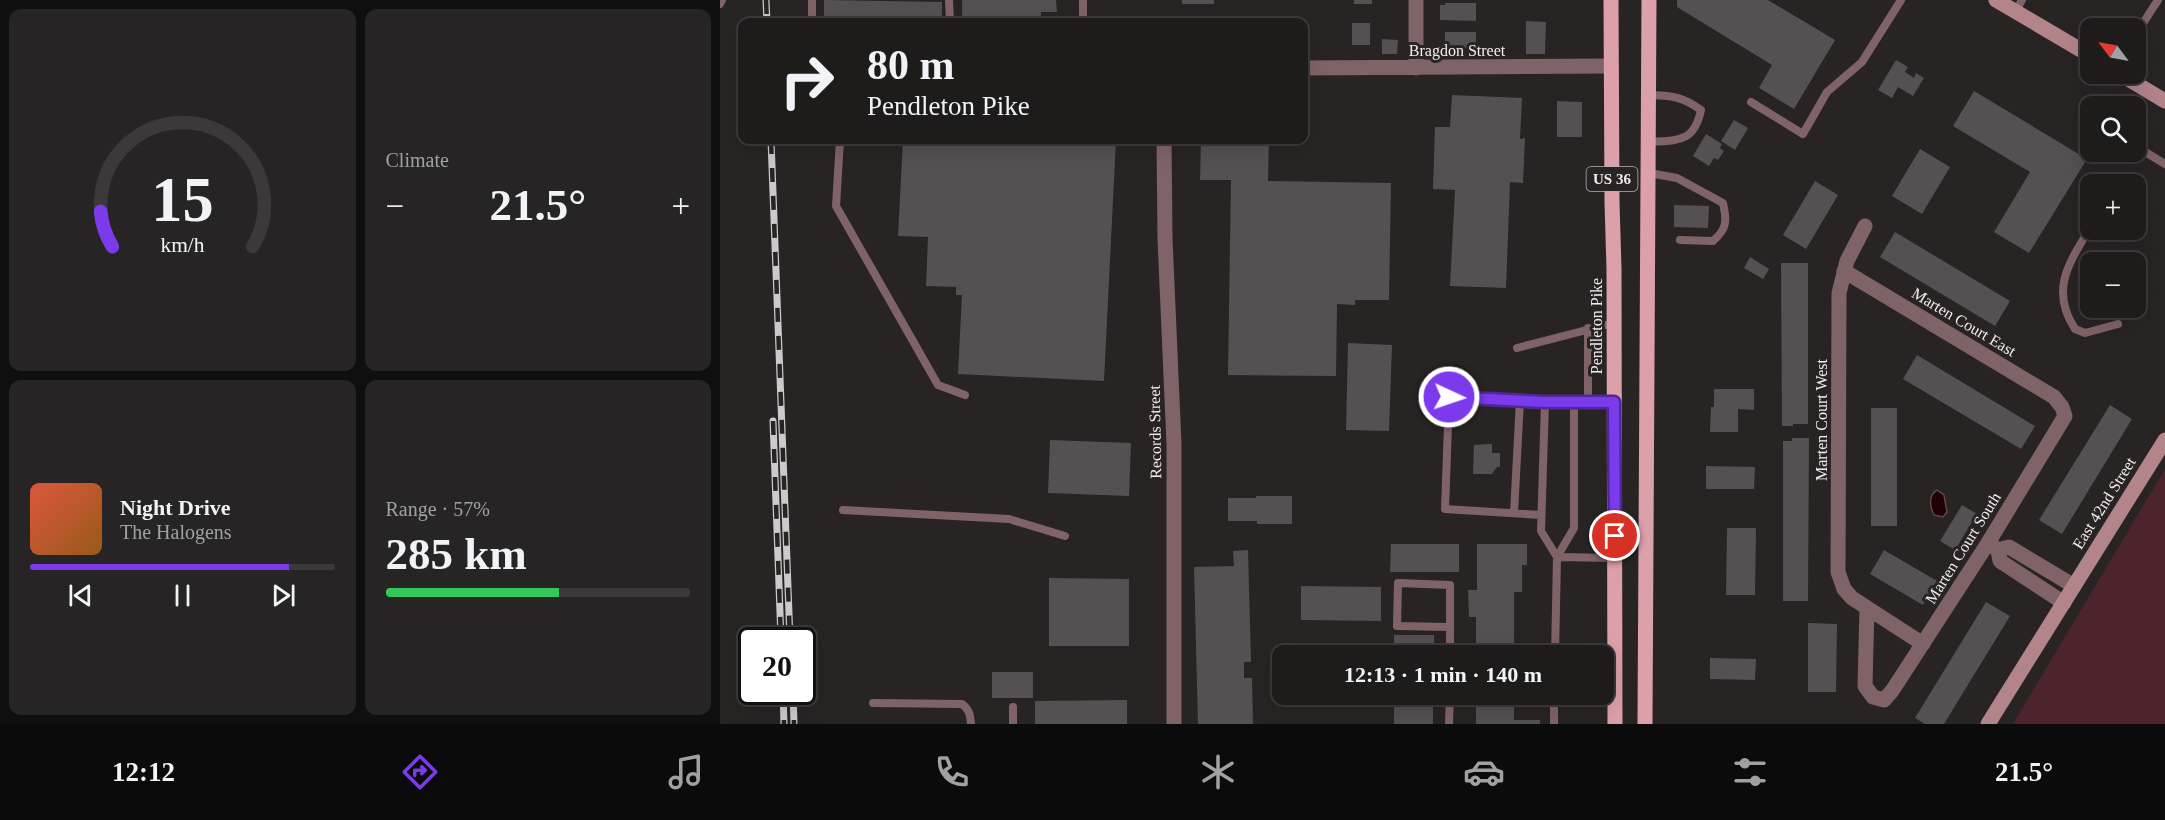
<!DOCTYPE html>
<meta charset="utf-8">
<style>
body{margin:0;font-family:Georgia,serif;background:#262424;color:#f1f3f6;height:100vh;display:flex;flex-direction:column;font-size:22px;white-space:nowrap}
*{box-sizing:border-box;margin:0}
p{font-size:20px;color:#a1a1a3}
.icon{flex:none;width:33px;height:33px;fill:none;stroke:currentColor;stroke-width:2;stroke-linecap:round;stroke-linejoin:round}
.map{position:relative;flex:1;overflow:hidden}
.side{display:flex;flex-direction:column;gap:9px;padding:9px;background:#100f0f;width:720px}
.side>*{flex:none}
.top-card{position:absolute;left:18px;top:18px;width:570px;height:126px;border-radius:12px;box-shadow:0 6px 24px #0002,0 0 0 2px #3c393a;background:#1e1b1b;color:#f1f3f6;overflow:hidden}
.needle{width:39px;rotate:302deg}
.buttons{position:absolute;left:1360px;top:18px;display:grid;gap:12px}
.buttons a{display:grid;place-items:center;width:66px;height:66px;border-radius:12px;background:#1e1b1b;box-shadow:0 6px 24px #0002,0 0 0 2px #3c393a;font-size:30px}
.speed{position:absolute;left:18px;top:627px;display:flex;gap:12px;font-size:30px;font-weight:700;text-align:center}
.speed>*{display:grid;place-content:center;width:78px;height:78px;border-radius:50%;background:#1e1b1b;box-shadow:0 6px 24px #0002,0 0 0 2px #3c393a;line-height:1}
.speed .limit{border:3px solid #111;border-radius:9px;background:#fff;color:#111}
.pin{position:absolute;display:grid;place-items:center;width:51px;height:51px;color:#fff;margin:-26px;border:3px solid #fff;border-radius:50%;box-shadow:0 2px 6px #0007}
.me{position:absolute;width:66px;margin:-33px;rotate:93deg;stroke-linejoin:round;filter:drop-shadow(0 0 4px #0008)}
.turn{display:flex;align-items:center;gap:21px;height:126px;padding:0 30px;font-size:27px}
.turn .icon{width:78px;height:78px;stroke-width:2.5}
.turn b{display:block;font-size:42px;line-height:51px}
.big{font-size:45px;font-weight:800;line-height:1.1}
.side .widget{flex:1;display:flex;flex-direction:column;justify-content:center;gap:9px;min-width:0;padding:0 21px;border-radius:12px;background:#262424}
.side .dial{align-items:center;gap:0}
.dial svg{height:156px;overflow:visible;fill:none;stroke:#3c393a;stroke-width:7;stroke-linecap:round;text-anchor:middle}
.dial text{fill:#f1f3f6;stroke:none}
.song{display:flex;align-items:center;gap:18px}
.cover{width:72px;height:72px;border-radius:9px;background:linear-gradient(135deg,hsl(10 70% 55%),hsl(30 70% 35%))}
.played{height:6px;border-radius:3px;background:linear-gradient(90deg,#7c3aed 85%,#3c393a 85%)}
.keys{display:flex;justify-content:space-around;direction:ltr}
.heat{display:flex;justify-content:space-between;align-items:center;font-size:33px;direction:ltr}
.charge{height:9px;border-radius:4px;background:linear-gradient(90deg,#34c759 57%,#3c393a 0)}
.side .tiles{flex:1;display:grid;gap:9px;grid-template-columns:repeat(2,1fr)}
.trip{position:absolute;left:552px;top:645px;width:342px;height:60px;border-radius:12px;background:#1e1b1b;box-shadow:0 6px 24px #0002,0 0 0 2px #3c393a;font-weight:800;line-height:60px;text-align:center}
.tabs{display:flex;height:96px;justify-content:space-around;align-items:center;background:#0c0b0b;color:#a1a1a3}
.tabs .icon{width:42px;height:42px}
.tabs .on{color:#7c3aed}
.tabs b{font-size:27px;color:#f1f3f6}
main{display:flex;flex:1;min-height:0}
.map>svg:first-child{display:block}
</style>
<main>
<section class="side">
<div class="tiles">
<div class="widget dial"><svg viewBox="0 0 100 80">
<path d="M14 69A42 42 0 1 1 86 69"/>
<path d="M14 69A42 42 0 0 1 8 51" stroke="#7c3aed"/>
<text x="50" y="56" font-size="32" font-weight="700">15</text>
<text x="50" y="72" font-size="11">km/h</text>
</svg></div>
<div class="widget"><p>Climate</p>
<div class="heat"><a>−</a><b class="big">21.5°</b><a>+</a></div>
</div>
<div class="widget">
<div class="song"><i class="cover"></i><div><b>Night Drive</b><p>The Halogens</p></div></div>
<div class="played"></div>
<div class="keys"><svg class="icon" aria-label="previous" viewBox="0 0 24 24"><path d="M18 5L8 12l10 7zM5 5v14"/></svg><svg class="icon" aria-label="pause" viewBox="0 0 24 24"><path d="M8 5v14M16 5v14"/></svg><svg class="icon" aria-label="next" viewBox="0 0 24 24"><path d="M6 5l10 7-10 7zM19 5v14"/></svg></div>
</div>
<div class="widget"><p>Range · 57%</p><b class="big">285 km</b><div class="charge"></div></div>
</div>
</section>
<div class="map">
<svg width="1445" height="724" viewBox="0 0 1445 724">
<rect width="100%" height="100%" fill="#282424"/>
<path fill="#4d242b" d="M1445 469V724H1293L1442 474Z"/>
<path fill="#200005" stroke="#5f474b" stroke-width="1.5" d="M1217 490 1224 495 1227 512 1223 517 1214 515C1210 507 1208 495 1217 490Z"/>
<path fill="#555051" d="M104 0 222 2V21L104 22Z
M242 0H336L337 12H321V22H242Z
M462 0H494V4H462Z
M634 0H652V4H634Z
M957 0H1048L1115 40 1074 109 1039 88 1052 65 957 7Z
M725 3H756V21L720 20V5H725Z
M806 21 826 22 825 54H806Z
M632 23H650V45H632Z
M725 32H756V48L725 49Z
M662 39 678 40 677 54H662Z
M1176 60 1188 67 1185 72 1194 78 1196 73 1204 78 1193 96 1178 87 1172 98 1158 90Z
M1254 91 1367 159 1309 253 1274 232 1310 172 1233 126Z
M732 95 802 98 800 139 805 138 803 183 790 182 786 288 730 286 735 190 713 189 715 127H730Z
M837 101 862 102V137H837Z
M1014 120 1028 128 1015 150 1001 141Z
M986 134 1002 144 1000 148 1004 151 998 160 994 158 989 166 973 156Z
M183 140H396L384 381 238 374 242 295H236V287L206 286 208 237 178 236Z
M481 140H549L548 181 671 183 669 300H635V305L617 304 616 376 508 375 511 180H480Z
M1200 149 1230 167 1202 214 1172 196Z
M1095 181 1118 195 1086 249 1063 235Z
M954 205 989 206 988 228 954 227Z
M1175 232 1290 301 1275 326 1160 257Z
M1030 257 1049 269 1043 279 1024 268Z
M1061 263H1088V424H1073V426H1062Z
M628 343 672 345 669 431 626 430Z
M1197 355 1315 426 1301 449 1183 379Z
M994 389H1034V410L1018 409V432H990L991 407H994Z
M1390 405 1412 419 1342 534 1319 520Z
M1151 408H1177V526H1151Z
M1072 438H1089L1088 601H1063V441H1072Z
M330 440 411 443 409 496 328 493Z
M772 444V453H780V467H777L772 474H753L754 445Z
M986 466 1035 467 1034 489H986Z
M536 496H572V524H537V521H508V498H536Z
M1242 505 1257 514 1235 550 1220 541Z
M1007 528H1036L1035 595H1006Z
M671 544H739V572H670Z
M757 544H807V565H802V592H794V656H756V617H749L748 590H757Z
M528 550 531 662H524V678H532L533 724H478L474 567 514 566 513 551Z
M1164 550 1217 581 1203 605 1150 574Z
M329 578 409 579V646H329Z
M581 586 661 587V621L581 620Z
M1266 602 1290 616 1224 724H1205L1195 718Z
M1088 623 1117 624 1116 692H1088Z
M674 635H714V656H674Z
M990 658 1036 659 1035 680 990 679Z
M272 672H313V698H272Z
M674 694H713V724H674Z
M756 694H794V720H820V724H756Z
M407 700V724H315V701Z"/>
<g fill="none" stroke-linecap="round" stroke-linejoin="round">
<path stroke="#806366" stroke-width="8" d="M229 0 230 22
M363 0V22
M0 4 2 0
M1295 12 1302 0
M92 22V0
M1416 34 1438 0
M1031 102 1083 134 1107 92 1142 62 1181 0
M120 140 116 206 218 385 245 395
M929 142C958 140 974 143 981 110 962 96 952 96 929 95
M1417 147 1445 164
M929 173 957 178 1003 203C1007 221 1007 229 993 241L960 240
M1371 226C1350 262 1329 289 1355 329L1365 333 1398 324
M797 348 894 323
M868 401V328
M825 402 821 531 837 557 854 528V401L894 402
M123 510 289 519 345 536
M794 513 800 400
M821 515 725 509 729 397 825 402 854 401
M730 656V585L678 583 677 626 730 627
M835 656 837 557 895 558
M153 703 242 704C250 710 250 715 251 724
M293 707V724
M729 724 730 694
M834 724V694"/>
<path stroke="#806366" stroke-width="15" d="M584 68 891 66
M696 68V0
M444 140 445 239 454 444V724
M1145 226 1127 261 1119 293 1118 572 1124 589 1132 598 1203 644
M1124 271 1334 397 1342 407 1345 416 1268 543 1172 691 1164 700 1153 697 1145 686 1147 608
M1268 543 1278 550 1280 561 1344 603
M1278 550 1289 547 1354 586"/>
<path stroke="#b3858b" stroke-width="15" d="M1276 0 1371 56
M1400 74 1445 101
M1268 724 1445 440"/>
<path stroke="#dca0a8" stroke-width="15" d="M891 0 892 202 894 269 895 724
M925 724 929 0"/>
<g stroke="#cdcacb" stroke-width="7">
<path id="rail" d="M46 0 47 22
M51 140 70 640
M53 421 61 640
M63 692 64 724
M73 692 74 724"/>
</g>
<use href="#rail" stroke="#282424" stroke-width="4.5" stroke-dasharray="14" stroke-linecap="butt"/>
</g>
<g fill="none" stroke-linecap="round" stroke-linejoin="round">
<g stroke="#51269a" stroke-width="15">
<path id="route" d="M729 397 825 402H894L895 536"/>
</g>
<use href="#route" stroke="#7c3aed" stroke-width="10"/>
</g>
<g text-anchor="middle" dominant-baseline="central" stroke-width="6" stroke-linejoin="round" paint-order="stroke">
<rect fill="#282424" stroke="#b5b1b2" stroke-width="1.5" x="866.5" y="167" width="51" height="24" rx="4.5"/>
<g font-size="15" font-weight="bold" fill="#f1eeef">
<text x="892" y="179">US 36</text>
</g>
<g font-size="16" fill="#f1eeef" stroke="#282424">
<text x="737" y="50">Bragdon Street</text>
<text transform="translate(1244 322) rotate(31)">Marten Court East</text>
<text transform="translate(876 326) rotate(-90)">Pendleton Pike</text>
<text transform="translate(1101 420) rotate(-90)">Marten Court West</text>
<text transform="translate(435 432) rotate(-91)">Records Street</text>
<text transform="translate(1384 503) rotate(-58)">East 42nd Street</text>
<text transform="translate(1243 548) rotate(-58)">Marten Court South</text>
</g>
</g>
</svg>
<div class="buttons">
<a><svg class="needle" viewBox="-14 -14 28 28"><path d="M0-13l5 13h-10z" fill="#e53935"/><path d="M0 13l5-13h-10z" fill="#a1a1a3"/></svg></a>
<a><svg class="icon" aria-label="search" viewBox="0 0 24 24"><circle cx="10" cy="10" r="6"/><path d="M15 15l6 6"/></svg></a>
<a>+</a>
<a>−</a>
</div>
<div class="speed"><div class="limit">20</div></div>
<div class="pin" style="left:895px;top:536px;background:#d93025"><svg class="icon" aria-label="arrive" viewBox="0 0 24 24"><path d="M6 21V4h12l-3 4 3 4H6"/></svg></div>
<svg class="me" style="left:729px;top:397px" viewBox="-20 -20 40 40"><circle r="17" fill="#7c3aed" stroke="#fff" stroke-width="3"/><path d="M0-11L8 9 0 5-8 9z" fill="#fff"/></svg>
<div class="trip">12:13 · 1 min · 140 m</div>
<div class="top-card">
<div class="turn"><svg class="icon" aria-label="right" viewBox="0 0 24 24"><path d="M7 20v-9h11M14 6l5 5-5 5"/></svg><div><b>80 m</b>Pendleton Pike</div></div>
</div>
</div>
</main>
<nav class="tabs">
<b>12:12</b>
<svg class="icon on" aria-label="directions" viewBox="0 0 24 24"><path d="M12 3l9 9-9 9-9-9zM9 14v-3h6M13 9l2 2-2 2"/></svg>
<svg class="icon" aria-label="music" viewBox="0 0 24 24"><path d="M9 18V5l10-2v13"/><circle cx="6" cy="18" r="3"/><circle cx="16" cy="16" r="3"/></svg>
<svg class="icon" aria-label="phone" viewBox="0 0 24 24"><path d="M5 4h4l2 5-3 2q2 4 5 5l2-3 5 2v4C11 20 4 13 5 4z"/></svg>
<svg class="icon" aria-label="climate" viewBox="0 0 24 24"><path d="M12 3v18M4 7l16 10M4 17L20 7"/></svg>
<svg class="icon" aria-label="car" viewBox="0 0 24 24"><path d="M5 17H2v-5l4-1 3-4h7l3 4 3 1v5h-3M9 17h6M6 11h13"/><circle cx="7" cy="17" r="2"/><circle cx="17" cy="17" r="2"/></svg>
<svg class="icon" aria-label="filters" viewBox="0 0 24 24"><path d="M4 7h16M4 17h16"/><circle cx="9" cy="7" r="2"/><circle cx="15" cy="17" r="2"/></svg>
<b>21.5°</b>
</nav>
